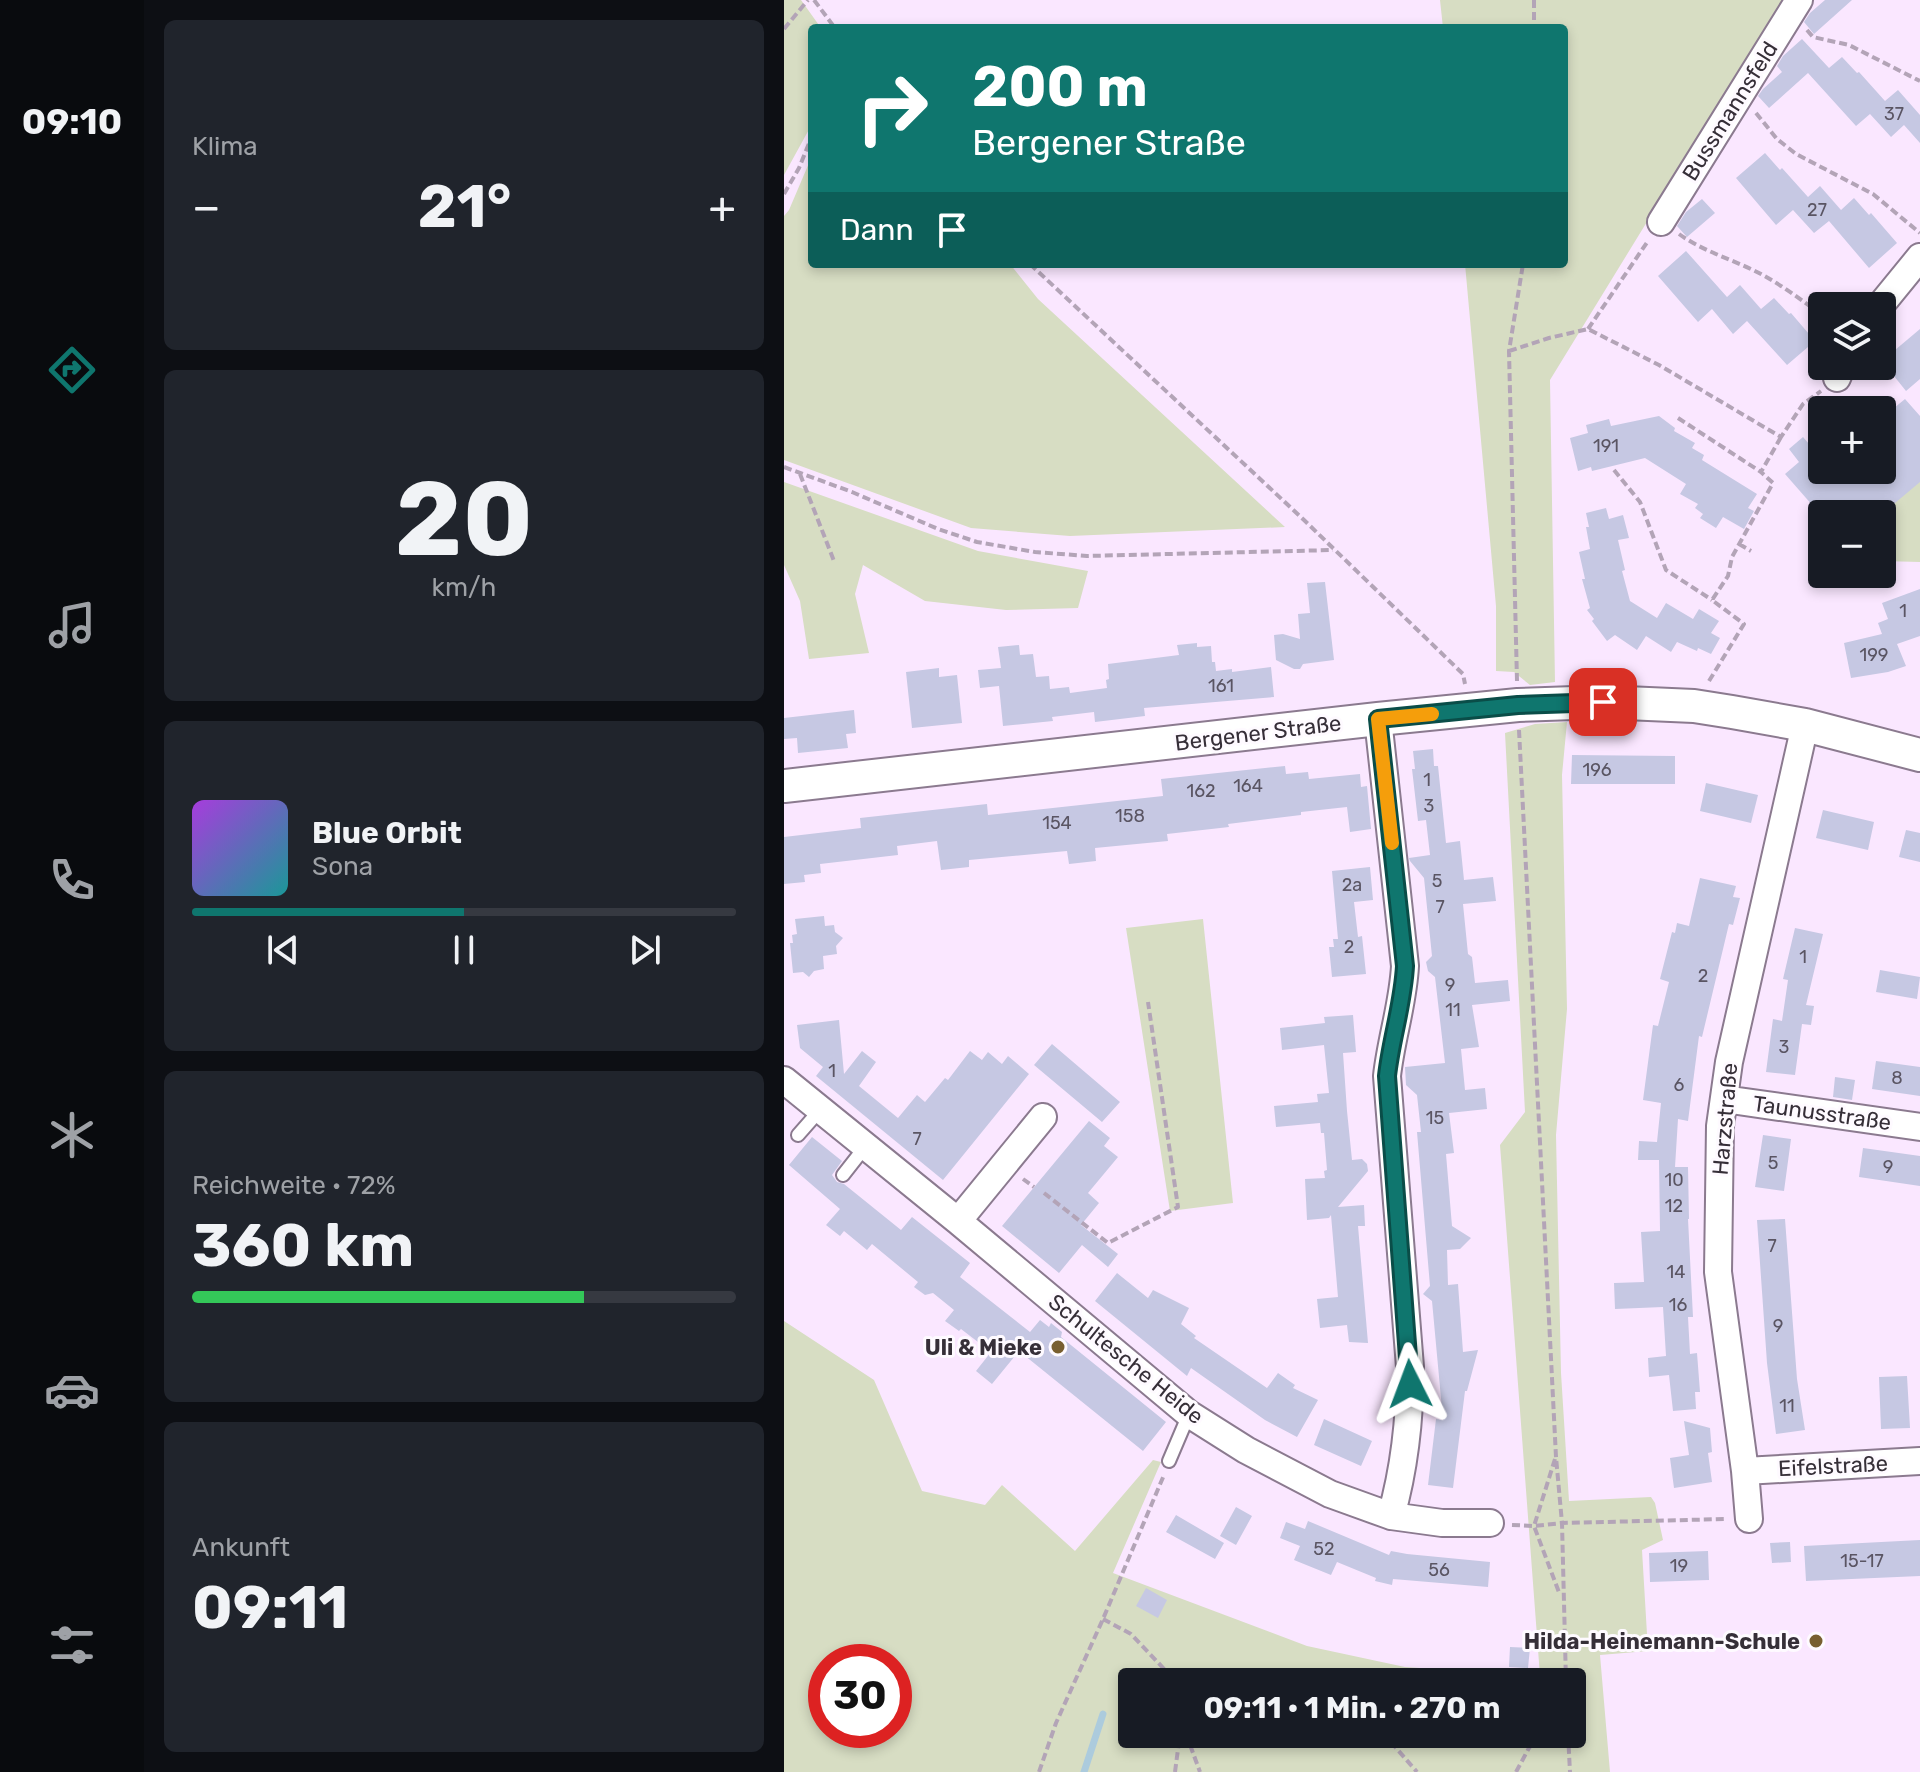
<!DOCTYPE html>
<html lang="de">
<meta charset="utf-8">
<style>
body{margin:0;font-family:Rubik,sans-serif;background:#20242c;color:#f1f3f6;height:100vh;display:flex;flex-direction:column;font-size:30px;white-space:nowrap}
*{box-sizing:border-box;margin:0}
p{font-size:26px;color:#9ea1a6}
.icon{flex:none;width:44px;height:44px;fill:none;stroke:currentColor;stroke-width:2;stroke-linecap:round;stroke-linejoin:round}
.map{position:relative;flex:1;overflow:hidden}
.side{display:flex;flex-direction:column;gap:20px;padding:20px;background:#0d0f14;width:640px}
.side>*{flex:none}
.hud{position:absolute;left:24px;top:24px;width:760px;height:244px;border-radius:8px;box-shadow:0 4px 12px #0003;background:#0f766e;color:#fff;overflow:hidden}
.buttons{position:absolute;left:1024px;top:292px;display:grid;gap:16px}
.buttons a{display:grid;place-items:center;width:88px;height:88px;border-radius:8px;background:#171b24;box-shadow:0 4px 12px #0003;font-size:40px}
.speed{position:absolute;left:24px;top:1644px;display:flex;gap:16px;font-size:40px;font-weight:700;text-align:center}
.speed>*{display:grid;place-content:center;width:104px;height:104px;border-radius:50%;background:#171b24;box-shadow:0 4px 12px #0003;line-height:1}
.speed .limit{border:12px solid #d22;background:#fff;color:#111}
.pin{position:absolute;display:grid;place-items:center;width:68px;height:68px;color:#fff;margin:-34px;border-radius:16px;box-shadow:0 4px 12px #0006}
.me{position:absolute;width:88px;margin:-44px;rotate:357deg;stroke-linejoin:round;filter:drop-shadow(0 0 6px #0008)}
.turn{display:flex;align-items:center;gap:28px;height:168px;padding:0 32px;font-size:36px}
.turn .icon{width:104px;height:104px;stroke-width:2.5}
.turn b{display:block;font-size:56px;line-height:68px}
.then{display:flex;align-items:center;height:76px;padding:0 32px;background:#0003;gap:16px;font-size:30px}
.big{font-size:60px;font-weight:700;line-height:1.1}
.side .tile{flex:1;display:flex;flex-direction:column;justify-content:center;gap:12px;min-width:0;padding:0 28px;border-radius:12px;background:#20242c}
.side .dial{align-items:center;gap:0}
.dial b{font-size:104px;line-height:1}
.song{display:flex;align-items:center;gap:24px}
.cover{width:96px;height:96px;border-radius:12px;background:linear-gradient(135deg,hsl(280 70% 55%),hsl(180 70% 35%))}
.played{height:8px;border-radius:4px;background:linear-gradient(90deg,#0f766e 50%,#363941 50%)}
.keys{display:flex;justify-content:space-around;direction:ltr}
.heat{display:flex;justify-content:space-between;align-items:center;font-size:44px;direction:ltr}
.charge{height:12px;border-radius:6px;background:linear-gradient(90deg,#34c759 72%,#363941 0)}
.trip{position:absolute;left:334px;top:1668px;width:468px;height:80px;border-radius:8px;background:#171b24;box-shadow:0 4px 12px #0003;font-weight:700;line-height:80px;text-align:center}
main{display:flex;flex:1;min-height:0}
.tab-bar{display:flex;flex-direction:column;width:144px;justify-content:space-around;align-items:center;background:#090b0e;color:#9ea1a6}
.tab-bar .icon{width:56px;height:56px}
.tab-bar .active{color:#0f766e}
.tab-bar b{font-size:36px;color:#f1f3f6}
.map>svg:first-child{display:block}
</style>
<main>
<nav class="tab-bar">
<b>09:10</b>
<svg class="icon active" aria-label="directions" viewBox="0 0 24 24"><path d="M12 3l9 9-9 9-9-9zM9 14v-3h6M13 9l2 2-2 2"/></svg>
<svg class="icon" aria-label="music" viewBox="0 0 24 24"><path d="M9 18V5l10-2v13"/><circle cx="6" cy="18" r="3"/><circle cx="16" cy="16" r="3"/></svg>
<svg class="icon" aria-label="phone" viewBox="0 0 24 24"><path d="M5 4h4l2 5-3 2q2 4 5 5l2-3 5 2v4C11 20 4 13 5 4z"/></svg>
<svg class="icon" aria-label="climate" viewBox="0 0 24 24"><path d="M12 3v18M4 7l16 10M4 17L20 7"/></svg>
<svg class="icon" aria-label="car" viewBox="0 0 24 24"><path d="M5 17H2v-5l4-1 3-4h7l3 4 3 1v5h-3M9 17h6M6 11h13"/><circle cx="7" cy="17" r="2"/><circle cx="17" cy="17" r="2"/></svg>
<svg class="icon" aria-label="filters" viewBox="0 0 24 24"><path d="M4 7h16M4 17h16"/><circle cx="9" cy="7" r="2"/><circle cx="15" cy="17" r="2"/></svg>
</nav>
<section class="side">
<div class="tile"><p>Klima</p>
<div class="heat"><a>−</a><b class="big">21°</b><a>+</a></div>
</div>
<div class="tile dial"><b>20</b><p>km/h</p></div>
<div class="tile">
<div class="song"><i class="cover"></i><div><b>Blue Orbit</b><p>Sona</p></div></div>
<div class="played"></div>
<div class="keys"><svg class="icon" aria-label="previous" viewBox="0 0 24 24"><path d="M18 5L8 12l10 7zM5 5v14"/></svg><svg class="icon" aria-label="pause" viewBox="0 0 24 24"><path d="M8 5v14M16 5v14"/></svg><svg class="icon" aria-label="next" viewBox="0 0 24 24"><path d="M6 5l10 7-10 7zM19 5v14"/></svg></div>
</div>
<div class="tile"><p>Reichweite · 72%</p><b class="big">360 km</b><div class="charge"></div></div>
<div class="tile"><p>Ankunft</p><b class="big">09:11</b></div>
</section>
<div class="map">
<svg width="1136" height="1772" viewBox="0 0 1136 1772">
<rect width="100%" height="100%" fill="#fae7ff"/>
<path fill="#d7ddc3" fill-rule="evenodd" d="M0 0H17L37 28H28V124L0 175Z
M656 0H999L766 380 771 682 746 685 730 672 712 671V606L681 264H780V28H659Z
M28 156V264H226L254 299 501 527 286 536 187 528 0 460V216L5 210Z
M1136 472V562L1098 561V526L1101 514Z
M0 482 194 551 304 571 294 608 222 610 141 601 79 565 71 594 85 653 25 659 16 601 0 565Z
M783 722 778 775 783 1009 772 1135 777 1373 785 1501 867 1497 871 1503 879 1540 858 1550 864 1651 816 1655 826 1772H0V1321L90 1380 138 1491 201 1505 218 1485 291 1551 369 1460 377 1462 329 1573 523 1646 621 1667 756 1676 716 1145 741 1112 721 733 751 724ZM42 1662H110V1730H42ZM348 1682H788V1734H348Z
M419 919 449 1203 386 1211 342 928Z"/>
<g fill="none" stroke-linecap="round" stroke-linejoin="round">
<path stroke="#accbdd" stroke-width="7" d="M300 1772 319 1714"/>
</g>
<path fill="#c6c8e3" d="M1041 0H1068L1030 34 1020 22 1026 13Z
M1018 39 1045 68 1058 57 1073 73 1075 72 1101 101 1114 90 1136 115V143L1120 125 1107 137 1086 114 1072 126 1024 73 985 108 974 96 979 89 998 72 993 66 999 56Z
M981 153 996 170 998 168 1024 197 1036 186 1057 210 1070 198 1085 215 1087 213 1113 243 1085 268 1045 221 1030 233 1009 210 992 225 952 178Z
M918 199 931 213 903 237 893 226 902 212Z
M902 251 943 297 956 285 977 309 990 298 1005 314 1007 313 1031 341 1003 365 963 321 949 334 928 309 914 322 874 276Z
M1136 329V379L1122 391 1098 361Z
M1121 399 1136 416V482L1098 514H1036L1001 474 1015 462 1005 449 1019 437 1038 459V470H1098V418Z
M875 416 891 428 890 431 911 443 908 448 920 455 918 460 973 494 964 508 970 511 960 529 939 517 932 528 916 518 919 514 911 508 914 504 896 494 902 484 861 458 808 471 807 467 794 471 786 438 804 433 802 425 825 419 827 426Z
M822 508 825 519 839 515 845 538 834 540 841 570 838 571 846 601 873 618 882 603 909 619 915 609 935 621 927 633 936 638 927 654 914 648 913 651 893 642 887 652 862 636 853 650 831 635 823 641 808 621 810 619 803 610 806 608 798 579H801L795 552 806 549 802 527H805L802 513Z
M541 582 550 660 519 664 516 669H510L492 660 490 635 499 634 516 639 514 614 526 613 523 583Z
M1136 589V636L1113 644 1122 666 1104 672 1067 678 1060 643 1098 634 1094 623 1104 619 1098 603Z
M413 643V647L427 646 428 662H431L432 671 448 669V672L487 667 490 697 360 708 361 716 311 722 310 712 268 717 269 721 219 726 215 686 196 688 194 670 217 668 214 647 235 645 236 655 249 654 252 677 265 676 266 689 285 687 286 693 323 688 322 680 325 679 324 664 395 655 393 645Z
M155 668V677L173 675 178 723 128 728 122 672Z
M70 710 72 733 62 734 64 748 14 753 13 738 0 739V718Z
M649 749 650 766H654L662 843 676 841 680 880 709 877 712 901 679 904 684 954 688 957 691 983 724 980 726 1001 688 1005 695 1047 677 1049 681 1090 701 1088 703 1109 665 1113 670 1153 662 1154 668 1226 687 1238 676 1249 663 1250 664 1285 674 1284 679 1352 694 1350 683 1391H681L669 1488 644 1485 652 1419 659 1420 648 1301 639 1294 646 1286 633 1132H637L633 1095 622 1085 621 1067 661 1063 651 977 644 971 642 962 648 956 640 878 626 861 625 858 646 855 642 820 634 821 628 769H631L629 751Z
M788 755 891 756V784H787Z
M501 766 502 774 524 772 525 779 576 774 577 787 583 786 587 829 566 832 563 807 517 812V815L444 824 445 827 383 834 384 841 311 848 312 861 285 864 283 851 185 860V867L157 870 153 841 113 846 114 855 36 864 37 873 20 875 21 882 0 884V837L77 828 76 818 203 804 204 815 379 796 377 779Z
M922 783 974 795 967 823 916 811Z
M1039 810 1090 822 1084 850 1032 838Z
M1122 830 1136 833V862L1115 857Z
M586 867 589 900 570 902 574 937 578 936 582 974 548 977 545 947H550L549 939H554L548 871Z
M916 878 952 886 949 897 956 898 949 925 945 924 918 1037 915 1036 904 1121 894 1119 891 1167H904L905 1219H904L909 1317H904L906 1354 913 1353 916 1392H911L912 1409 889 1411 885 1375 865 1377 864 1358 882 1356 879 1307 831 1309 830 1283 860 1282 857 1232 876 1231 875 1160H854L855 1141 873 1142 877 1103 859 1100 869 1025 874 1026 885 982 876 979 888 932 891 933 893 923 905 926Z
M40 916 41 926 50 925 51 932 59 938 52 946 53 954 39 956 40 969 30 971 25 977 19 972 9 973 6 943H9L8 935 13 934 11 919Z
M1011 928 1039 934 1022 1005 1030 1006 1027 1025 1018 1024 1011 1075 982 1072 989 1019 998 1021 1004 980 999 979Z
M1096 970 1136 977 1133 999 1092 992Z
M569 1015 572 1052 559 1053 563 1111 568 1160 578 1159 583 1164 584 1171 554 1207 580 1205 581 1226H574L584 1343 565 1342 563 1325 536 1328 533 1299 554 1297 547 1215 545 1218 523 1220 521 1179 541 1178 540 1171 543 1170 540 1133H537L536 1123 492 1127 490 1106 534 1102 533 1094 545 1093 540 1045 498 1050 496 1028 541 1023 540 1017Z
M55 1020 60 1074 78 1051 92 1062 75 1086 114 1118 133 1095 141 1102 161 1078 164 1080 186 1051 198 1060 204 1052 218 1064 224 1056 245 1074 159 1180 32 1076 39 1067 16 1048 13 1025Z
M268 1044 336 1102 318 1122 250 1065Z
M1092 1061 1136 1067V1096L1088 1089Z
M1051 1077 1071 1080 1068 1100 1049 1097Z
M305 1121 326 1138 320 1146 334 1157 304 1193 315 1203 297 1225 334 1254 324 1267 298 1245 275 1273 218 1226Z
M979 1135 1007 1139 1000 1191 971 1187Z
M28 1137 58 1161 48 1175 53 1182 60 1184 117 1230 128 1217 186 1263 176 1277 246 1332 256 1320 265 1327 267 1323 278 1332 277 1337 382 1422 359 1451 235 1351 208 1384 192 1371 207 1352 177 1329 175 1331 161 1321 170 1310 149 1293 141 1295 130 1287 134 1282 88 1244 83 1250 60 1231 56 1236 42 1225 56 1209 5 1165Z
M1079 1148 1136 1156V1186L1075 1177Z
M1001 1219 1013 1379 1021 1430 992 1434 983 1363 973 1220Z
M333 1273 364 1298 369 1290 405 1308 397 1324 412 1336 410 1338 483 1388 494 1373 511 1385 509 1388 534 1400 513 1437 481 1420 407 1368 403 1376 311 1301Z
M1123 1376 1126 1428 1097 1429 1095 1377Z
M540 1419 588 1441 577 1466 530 1445Z
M900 1421 926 1428 928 1452 924 1453 928 1482 890 1488 886 1458 905 1455Z
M452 1507 468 1516 452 1545 436 1536Z
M392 1515 440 1543 431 1559 382 1532Z
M524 1521 605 1555 607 1551 623 1554 706 1562 704 1587 609 1579 608 1585 591 1581 592 1578 553 1562 547 1575 510 1560 516 1546 496 1538 502 1522 521 1529Z
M1136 1540V1576L1022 1581 1020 1546Z
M1006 1542 1007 1562 988 1563 986 1543Z
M924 1551 925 1580 866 1582 865 1553Z
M362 1588 383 1600 374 1618 352 1606Z
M726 1647 746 1648 744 1668 725 1667Z"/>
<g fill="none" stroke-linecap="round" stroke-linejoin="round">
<g stroke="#8b7a8f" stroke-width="16">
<path id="service" d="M14 1135 36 1110
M59 1175 81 1147
M385 1461 405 1414"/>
</g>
<g stroke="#8b7a8f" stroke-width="30">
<path id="minor" d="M877 222 1015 0
M1096 306 1136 257
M1053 378 1058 366
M594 719 621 966C619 1004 607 1039 603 1076L626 1367C626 1415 620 1470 607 1516
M0 1080 174 1221 405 1414 462 1450 546 1494 607 1516 658 1523H706
M940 1099 1136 1127
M174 1221 259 1117
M961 1471 1136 1461
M965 1519 961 1471 934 1272 936 1126 945 1062 1021 725"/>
</g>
<g stroke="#8b7a8f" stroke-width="36">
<path id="tertiary" d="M0 786 594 719 734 705 819 702 910 706 948 712 1021 725 1136 755"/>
</g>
<path stroke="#b3a4b7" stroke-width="4" stroke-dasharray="8 4" stroke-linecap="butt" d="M30 0 51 28
M750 0V28
M0 29 24 0
M1023 30 1029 37 1065 45 1136 81
M972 113 993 139 1012 154 1089 194 1136 233
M0 194 15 168 28 136
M895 234C917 250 944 258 969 270 994 282 1016 299 1038 315
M246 264 520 520 679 674 681 684
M804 329 864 241
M725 351 765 338 804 329 875 365 997 437 1019 404 1037 391
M894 418 977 472
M0 467 68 492 154 529 193 542 251 552 303 556 549 550
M830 470 856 502 882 570 928 600
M16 474 50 561
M955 544 967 551
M733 681 725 351 739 264
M925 681 960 624 928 600 944 576 948 557 989 483 977 472 997 437
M735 730 772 1457 778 1523 782 1682
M239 1179 250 1187
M260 1193 324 1243 394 1207 364 1002
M771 1459 750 1526 776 1595
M728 1525 750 1526 778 1523 943 1519
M319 1619 347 1634 382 1671 398 1682
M402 1734 416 1772
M598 1734 606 1741 633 1772
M784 1734 786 1772
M255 1772 272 1723 319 1619 380 1475
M391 1772 396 1734
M732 1772 745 1748 756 1734"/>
<use href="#service" stroke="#fff" stroke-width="12"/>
<use href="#minor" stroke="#fff" stroke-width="26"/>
<use href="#tertiary" stroke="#fff" stroke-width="32"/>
</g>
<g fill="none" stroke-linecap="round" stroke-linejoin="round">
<g stroke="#0a4d48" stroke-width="20">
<path id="route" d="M626 1384 603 1076C607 1039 619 1004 621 966L594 719 734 705 819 702"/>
</g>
<use href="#route" stroke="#0f766e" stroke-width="14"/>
<path stroke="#f59e0b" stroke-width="14" d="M608 843 594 719 648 714"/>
</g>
<g fill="#785f30" stroke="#fefaff" stroke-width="3">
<circle cx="274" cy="1347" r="8"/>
<circle cx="1032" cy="1641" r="8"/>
</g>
<g text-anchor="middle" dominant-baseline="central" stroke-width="6" stroke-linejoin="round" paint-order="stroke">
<g font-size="18" fill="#5a5563">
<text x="1110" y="114">37</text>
<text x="1033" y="210">27</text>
<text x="822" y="446">191</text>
<text x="1119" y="611">1</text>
<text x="1090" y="655">199</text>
<text x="437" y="686">161</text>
<text x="813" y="770">196</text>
<text x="643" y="780">1</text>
<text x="464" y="786">164</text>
<text x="417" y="791">162</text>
<text x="645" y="806">3</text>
<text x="346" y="816">158</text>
<text x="273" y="823">154</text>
<text x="653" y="881">5</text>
<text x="568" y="885">2a</text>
<text x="656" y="907">7</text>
<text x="565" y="947">2</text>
<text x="1019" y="957">1</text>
<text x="919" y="976">2</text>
<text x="666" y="985">9</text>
<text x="669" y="1010">11</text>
<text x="1000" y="1047">3</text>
<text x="48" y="1071">1</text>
<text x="1113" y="1078">8</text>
<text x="895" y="1085">6</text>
<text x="651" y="1118">15</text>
<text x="133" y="1139">7</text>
<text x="989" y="1163">5</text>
<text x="1104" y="1167">9</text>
<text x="890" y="1180">10</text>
<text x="890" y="1206">12</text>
<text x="988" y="1246">7</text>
<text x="892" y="1272">14</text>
<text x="894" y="1305">16</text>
<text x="994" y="1326">9</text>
<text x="1003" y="1406">11</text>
<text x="540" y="1549">52</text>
<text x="1078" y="1561">15-17</text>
<text x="895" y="1566">19</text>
<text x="655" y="1570">56</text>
</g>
<g font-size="22" fill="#362f38" stroke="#fefaff">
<text transform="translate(946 111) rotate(-58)">Bussmannsfeld</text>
<text transform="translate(474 733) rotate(-7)">Bergener Straße</text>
<text transform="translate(1038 1113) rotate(8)">Taunusstraße</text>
<text transform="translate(941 1119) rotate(-85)">Harzstraße</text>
<text transform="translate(342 1359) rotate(39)">Schultesche Heide</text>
<text transform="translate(1049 1466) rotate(-3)">Eifelstraße</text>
</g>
<g font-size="22" font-weight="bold" fill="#362f38" stroke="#fefaff" text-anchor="end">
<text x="258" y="1347">Uli &amp; Mieke</text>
<text x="1016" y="1641">Hilda-Heinemann-Schule</text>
</g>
</g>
</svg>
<div class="buttons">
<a><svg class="icon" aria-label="layers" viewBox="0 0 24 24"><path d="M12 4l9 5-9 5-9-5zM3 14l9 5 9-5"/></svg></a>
<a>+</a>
<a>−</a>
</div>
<div class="speed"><div class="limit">30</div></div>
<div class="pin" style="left:819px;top:702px;background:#d93025"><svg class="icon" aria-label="arrive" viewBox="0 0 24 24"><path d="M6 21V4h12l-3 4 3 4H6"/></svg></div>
<svg class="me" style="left:626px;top:1384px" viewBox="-20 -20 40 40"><path d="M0-17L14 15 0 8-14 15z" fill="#0f766e" stroke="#fff" stroke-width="4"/></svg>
<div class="trip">09:11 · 1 Min. · 270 m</div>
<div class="hud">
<div class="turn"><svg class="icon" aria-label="right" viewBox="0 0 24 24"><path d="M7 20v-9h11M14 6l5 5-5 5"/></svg><div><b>200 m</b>Bergener Straße</div></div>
<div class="then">Dann<svg class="icon" aria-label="arrive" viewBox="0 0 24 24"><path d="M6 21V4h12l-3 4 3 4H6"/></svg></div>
</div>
</div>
</main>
